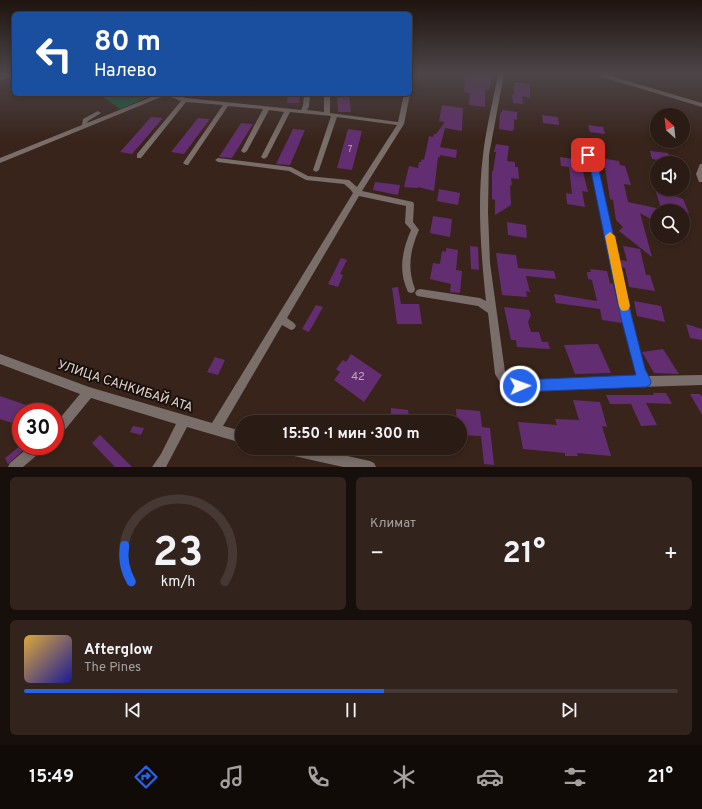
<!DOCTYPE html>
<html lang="ru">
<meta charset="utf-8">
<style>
body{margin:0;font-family:Overpass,sans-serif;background:#32241d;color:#f1f3f6;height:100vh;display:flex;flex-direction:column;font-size:15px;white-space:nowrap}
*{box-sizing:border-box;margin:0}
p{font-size:13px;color:#a5a1a0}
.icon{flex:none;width:22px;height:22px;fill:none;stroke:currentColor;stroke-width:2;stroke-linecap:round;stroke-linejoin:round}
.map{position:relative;height:467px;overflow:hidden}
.side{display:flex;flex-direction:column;gap:10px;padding:10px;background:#170f0b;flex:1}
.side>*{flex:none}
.hud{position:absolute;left:12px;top:12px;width:400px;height:84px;border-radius:6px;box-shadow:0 2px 6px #0003,0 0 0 1px #463934;background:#1a4fa0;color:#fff;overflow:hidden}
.needle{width:26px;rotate:333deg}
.buttons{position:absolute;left:650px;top:108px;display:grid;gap:8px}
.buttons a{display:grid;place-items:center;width:40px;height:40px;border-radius:50%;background:#2a1b14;box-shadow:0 2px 6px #0003,0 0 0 1px #463934;font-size:20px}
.speed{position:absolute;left:12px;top:403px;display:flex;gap:8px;font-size:20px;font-weight:700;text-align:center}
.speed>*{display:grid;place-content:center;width:52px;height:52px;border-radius:50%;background:#2a1b14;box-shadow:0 2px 6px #0003,0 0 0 1px #463934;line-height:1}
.speed .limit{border:6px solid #d22;background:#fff;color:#111}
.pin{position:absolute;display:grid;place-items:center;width:34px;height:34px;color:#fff;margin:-17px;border-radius:8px;box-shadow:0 2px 6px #0006}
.me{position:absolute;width:44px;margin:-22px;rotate:88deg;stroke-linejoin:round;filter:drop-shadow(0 0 3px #0008)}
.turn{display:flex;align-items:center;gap:14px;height:84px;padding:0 16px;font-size:18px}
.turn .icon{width:52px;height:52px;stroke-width:2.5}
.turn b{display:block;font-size:28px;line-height:34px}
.big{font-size:30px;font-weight:700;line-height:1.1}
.side .tile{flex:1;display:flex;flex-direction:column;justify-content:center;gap:6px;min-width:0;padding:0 14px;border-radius:6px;background:#32241d}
.side .dial{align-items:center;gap:0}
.dial svg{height:104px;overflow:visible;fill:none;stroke:#463934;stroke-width:7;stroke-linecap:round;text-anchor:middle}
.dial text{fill:#f1f3f6;stroke:none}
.song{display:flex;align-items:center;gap:12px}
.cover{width:48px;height:48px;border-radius:6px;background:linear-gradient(135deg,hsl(40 70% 55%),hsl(240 70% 35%))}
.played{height:4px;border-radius:2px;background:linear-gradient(90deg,#2563eb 55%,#463934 55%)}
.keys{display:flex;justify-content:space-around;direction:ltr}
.heat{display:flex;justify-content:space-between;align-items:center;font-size:22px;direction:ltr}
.side .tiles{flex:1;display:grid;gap:10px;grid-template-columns:1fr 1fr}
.tile:last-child{grid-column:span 2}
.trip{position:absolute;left:235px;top:415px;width:232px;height:40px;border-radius:20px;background:#2a1b14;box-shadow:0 2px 6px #0003,0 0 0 1px #463934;font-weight:700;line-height:40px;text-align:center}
.menu{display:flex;height:64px;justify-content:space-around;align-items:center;background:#110b08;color:#a5a1a0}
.menu .icon{width:28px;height:28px}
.menu .on{color:#2563eb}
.menu b{font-size:18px;color:#f1f3f6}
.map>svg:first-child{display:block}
</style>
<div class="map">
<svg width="702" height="467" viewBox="0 0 702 467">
<rect width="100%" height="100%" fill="#38241a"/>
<path fill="#125c3f" d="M99 94H155L120 109Z"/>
<path fill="#632e71" d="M465 74H493L490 87 489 90 485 89V107L469 105 470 93 464 92Z
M514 82 530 84V98L522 96 523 104 513 103 512 95H514Z
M288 94H300L299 103H287Z
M337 94H349L351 112H338Z
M442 105 463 108 462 131 445 128 440 147 457 150 456 158 440 155V157H438L434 191 418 187V188L404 187 409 166 418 168 419 162H421L422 159 424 160 429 136 433 137 434 134H436L445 122 439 121Z
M503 110 517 112V120L514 119V129L512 131 499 129 500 114Z
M542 115 558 117 559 125 543 123Z
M151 117 163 118 132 154 120 152Z
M198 118 210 119 184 154 171 152Z
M241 123 253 124 232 158 219 157Z
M588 125 603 127 605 134 590 132Z
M293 129 305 130 290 165 276 164Z
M348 129 362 131 352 170 337 168Z
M496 144 509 146 507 161 515 162V167H518L519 179 511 178 512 186 510 185 511 205 495 215V200L492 199V171H493L496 152H494Z
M650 151 668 153 672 162 652 159Z
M560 157 580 160 588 192 582 191 585 207 567 204 566 193 572 194 569 167 561 166Z
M600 158 619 161 620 165 625 166 631 185 624 184 628 202 661 209 657 211V214L652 220 640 213 652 257 619 231 623 227 616 220 613 200 610 199 605 168H603Z
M375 182 400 185 398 195 373 190Z
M439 189 460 193 458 205 437 201Z
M655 189H672L675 196 683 199 689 213 661 208Z
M433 216 452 219 450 237 430 233Z
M507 222 526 225 527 238 508 235Z
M470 246 478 247 479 270 471 269Z
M623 246 640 249 646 275H650L655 291 629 287 625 268 622 267 620 260 627 261Z
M446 248 458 250 456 270 462 271 460 293 450 292 451 284 430 279 433 263 440 264 442 251 446 252Z
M496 253 516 255 518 268 554 271 556 279 526 276 530 292 526 291 527 297 502 295Z
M341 258 347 260 340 274 343 275 338 287 328 284Z
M590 269 607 271 610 283 613 284 622 323 602 320 600 309 556 303 554 294 597 301 592 280 588 279 587 272H591Z
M398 287 401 304H419L422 324H397L392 288Z
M634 301 661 306 665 322 637 316Z
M316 305 323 307 309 332 302 329Z
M504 307 529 310 531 315 528 322 531 332H539L542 342H548L550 349 517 347 516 340H511Z
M686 324 702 329V340L690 338Z
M598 344 611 373 575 374 564 345Z
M663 349 679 374 654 373 642 352Z
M351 354 382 375 364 402 334 380 340 372 336 369 343 360 346 362Z
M215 357 225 360 218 375 207 372Z
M653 393H666L672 404 646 403 657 425 641 426 631 404H610L606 395H654Z
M690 394H700L702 396V415Z
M0 396 32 407 28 412H21V421L18 425 0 419Z
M573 400 600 402 607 427 602 426 611 456 577 453 578 456H565V453L523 449 518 422 557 425 555 419 579 420Z
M391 408 408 410 410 422H391Z
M456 409 480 411 482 427 490 428 494 465 484 464 481 436 460 435V422H457Z
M133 426 144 428 141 435 130 432Z
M100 435 132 467H115L92 443Z
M20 446H28L8 464 5 458Z"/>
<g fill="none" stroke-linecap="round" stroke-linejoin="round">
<path fill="#796e69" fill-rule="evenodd" d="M7 74H14V76L0 80V76Z
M498 74H504L489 155 488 212 490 263 505 372 509 378 520 381 638 377 635 370 622 318 591 166 585 155 588 153 590 154 597 166 632 318 645 369 648 376 702 375V385L520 391 502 386 495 374 488 313 478 306 417 296 415 293 417 290 420 289 480 298 486 301C481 254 477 203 483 155 486 128 493 101 498 74Z
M599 74H604L702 103V107L599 76Z
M159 94H173L186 98 301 110 303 106 304 94H310L309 106 307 110 324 112V94H330V113L398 122 404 94H410L404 124 362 191 413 202 414 204 413 222 419 230C410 250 407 268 415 289L414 292 411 293 408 292C398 271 402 251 411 230L405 223 406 206 359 196 287 318 294 323 296 326 294 329 291 330 282 325 223 426 242 431V443L187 427 166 467H152L161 454 176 424 91 398 59 437 55 439V424L80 394 0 364V354L89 387 212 423 353 193 350 189 344 184 306 180 289 171 218 162 215 160 218 158 291 167 308 176 349 180 357 187 397 125 337 117 319 170 316 172 313 170 331 116 290 112 267 157 264 159 261 157 284 112 269 110 247 151 244 153 241 151 263 109 228 106 188 165H186L183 163 223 105 186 102 141 158H137V154L181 101 166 95 0 163V158L82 125 83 119 96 112 98 111 101 113 88 121 87 123Z
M700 164H702V182H699L696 174Z
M30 446H45L43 450 23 467H8L10 463Z
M279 448H311L370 461 374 463 376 467H343L285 454 281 452Z"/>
</g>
<linearGradient id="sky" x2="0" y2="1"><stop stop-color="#1f140e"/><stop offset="0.53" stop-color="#4d4549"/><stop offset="1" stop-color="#4d4549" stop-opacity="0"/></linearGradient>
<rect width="702" height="140" fill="url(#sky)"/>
<path fill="#2563eb" stroke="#184099" d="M585 153H591L598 166 632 318 645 369 651 381 650 385 646 387 520 392 515 390 514 386 515 381 520 380 636 375 621 318 590 166 584 155Z"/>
<path fill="#f59e0b" d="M610 232 615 236 630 306 628 310 624 311 621 310 619 306 605 236Z"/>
<g text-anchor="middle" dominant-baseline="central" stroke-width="4" stroke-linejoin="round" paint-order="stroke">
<g font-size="9" fill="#c2aab6">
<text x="350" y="149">7</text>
</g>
<g font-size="11" fill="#c2aab6">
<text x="358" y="377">42</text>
</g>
<g font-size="13" fill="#e1d3cd" stroke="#19100b">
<text transform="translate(125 387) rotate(18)">УЛИЦА САНКИБАЙ АТА</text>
</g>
</g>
</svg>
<div class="buttons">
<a><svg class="needle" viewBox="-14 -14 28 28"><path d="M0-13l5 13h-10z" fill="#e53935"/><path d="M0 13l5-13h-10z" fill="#a5a1a0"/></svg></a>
<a><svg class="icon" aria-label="sound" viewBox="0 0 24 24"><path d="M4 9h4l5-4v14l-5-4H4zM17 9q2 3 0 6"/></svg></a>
<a><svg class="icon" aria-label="search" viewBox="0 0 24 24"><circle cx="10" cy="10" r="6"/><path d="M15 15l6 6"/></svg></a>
</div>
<div class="speed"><div class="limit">30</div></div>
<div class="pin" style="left:588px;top:155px;background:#d93025"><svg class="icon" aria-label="arrive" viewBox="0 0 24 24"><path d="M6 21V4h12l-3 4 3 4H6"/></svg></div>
<svg class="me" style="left:520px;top:386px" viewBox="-20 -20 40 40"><circle r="17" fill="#2563eb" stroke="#fff" stroke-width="3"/><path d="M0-11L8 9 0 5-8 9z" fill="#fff"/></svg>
<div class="trip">15:50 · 1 мин · 300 m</div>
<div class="hud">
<div class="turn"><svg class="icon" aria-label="left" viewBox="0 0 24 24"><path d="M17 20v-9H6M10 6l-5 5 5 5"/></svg><div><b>80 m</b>Налево</div></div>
</div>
</div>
<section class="side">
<div class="tiles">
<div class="tile dial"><svg viewBox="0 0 100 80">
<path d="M14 69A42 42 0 1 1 86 69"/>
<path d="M14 69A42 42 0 0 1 9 41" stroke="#2563eb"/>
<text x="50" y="56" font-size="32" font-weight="700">23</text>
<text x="50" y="72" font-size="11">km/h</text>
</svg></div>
<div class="tile"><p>Климат</p>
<div class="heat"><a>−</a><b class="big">21°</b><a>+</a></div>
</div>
<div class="tile">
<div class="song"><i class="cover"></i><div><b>Afterglow</b><p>The Pines</p></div></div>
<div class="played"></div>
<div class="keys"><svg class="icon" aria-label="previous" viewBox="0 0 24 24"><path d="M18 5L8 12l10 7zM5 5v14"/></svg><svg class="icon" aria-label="pause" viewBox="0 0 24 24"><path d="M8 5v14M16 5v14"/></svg><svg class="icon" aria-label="next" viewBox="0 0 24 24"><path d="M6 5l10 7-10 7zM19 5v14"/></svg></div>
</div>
</div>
</section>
<nav class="menu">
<b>15:49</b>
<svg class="icon on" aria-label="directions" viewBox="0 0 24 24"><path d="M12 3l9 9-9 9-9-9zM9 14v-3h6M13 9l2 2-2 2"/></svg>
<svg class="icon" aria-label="music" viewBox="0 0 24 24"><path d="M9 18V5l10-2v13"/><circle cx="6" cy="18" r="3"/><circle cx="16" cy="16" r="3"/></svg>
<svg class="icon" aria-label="phone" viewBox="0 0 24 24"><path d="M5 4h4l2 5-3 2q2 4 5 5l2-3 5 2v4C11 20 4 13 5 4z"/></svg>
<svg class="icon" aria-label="climate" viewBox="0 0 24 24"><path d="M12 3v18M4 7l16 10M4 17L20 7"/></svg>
<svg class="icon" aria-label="car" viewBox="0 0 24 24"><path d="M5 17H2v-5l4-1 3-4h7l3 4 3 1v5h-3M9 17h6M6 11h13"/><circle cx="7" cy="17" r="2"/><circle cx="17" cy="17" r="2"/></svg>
<svg class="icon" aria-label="filters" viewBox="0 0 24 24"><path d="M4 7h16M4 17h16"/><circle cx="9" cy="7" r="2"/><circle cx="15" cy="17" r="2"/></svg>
<b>21°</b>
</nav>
